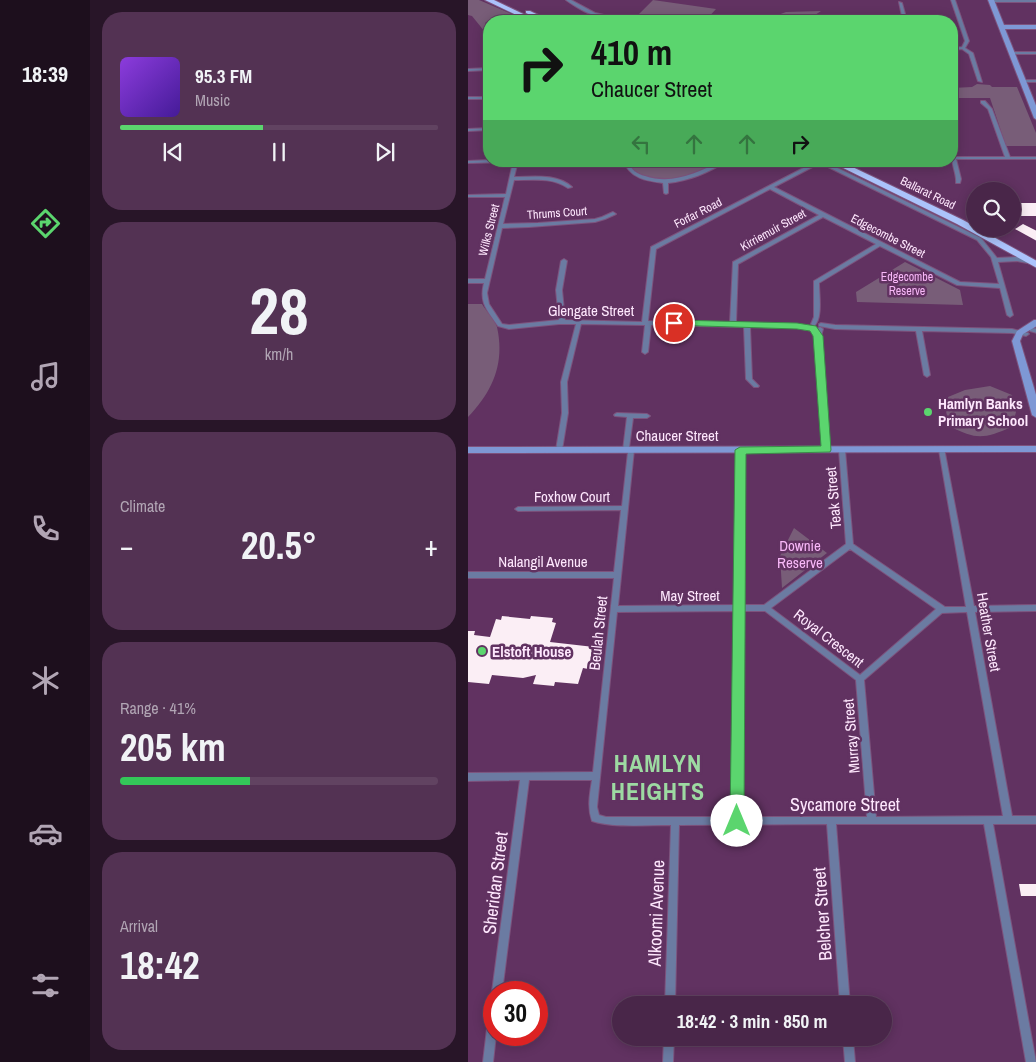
<!DOCTYPE html>
<meta charset="utf-8">
<style>
body{margin:0;font-family:"Archivo Narrow",sans-serif;background:#533253;color:#f1f3f6;height:100vh;display:flex;flex-direction:column;font-size:19px;white-space:nowrap}
*{box-sizing:border-box;margin:0}
p{font-size:16px;color:#b1a5b4}
.icon{flex:none;width:28px;height:28px;fill:none;stroke:currentColor;stroke-width:2;stroke-linecap:round;stroke-linejoin:round}
.map{position:relative;flex:1;overflow:hidden}
.drawer{display:flex;flex-direction:column;gap:12px;padding:12px;background:#281528;width:378px}
.drawer>*{flex:none}
.top-card{position:absolute;left:15px;top:15px;width:475px;height:152px;border-radius:20px;box-shadow:0 2px 12px #0003,0 0 0 1px #614361;background:#5bd56e;color:#111;overflow:hidden}
.tools{position:absolute;left:498px;top:182px;display:grid;gap:10px}
.tools a{display:grid;place-items:center;width:55px;height:55px;border-radius:50%;background:#492649;box-shadow:0 2px 12px #0003,0 0 0 1px #614361;font-size:25px}
.speed{position:absolute;left:15px;top:981px;display:flex;gap:10px;font-size:25px;font-weight:700;text-align:center}
.speed>*{display:grid;place-content:center;width:65px;height:65px;border-radius:50%;background:#492649;box-shadow:0 2px 12px #0003,0 0 0 1px #614361;line-height:1}
.speed .limit{border:8px solid #d22;background:#fff;color:#111}
.pin{position:absolute;display:grid;place-items:center;width:42px;height:42px;color:#fff;margin:-21px;border:2px solid #fff;border-radius:50%;box-shadow:0 1px 5px #0007}
.me{position:absolute;width:55px;margin:-28px;rotate:0deg;stroke-linejoin:round;filter:drop-shadow(0 0 4px #0008)}
.turn{display:flex;align-items:center;gap:18px;height:105px;padding:0 25px;font-size:22px}
.turn .icon{width:65px;height:65px;stroke-width:2.5}
.turn b{display:block;font-size:35px;line-height:42px}
.lanes{display:flex;align-items:center;height:48px;padding:0 25px;background:#0003;justify-content:center;gap:25px;direction:ltr}
.lanes .off{opacity:.35}
.big{font-size:38px;font-weight:800;line-height:1.1}
.drawer .widget{flex:1;display:flex;flex-direction:column;justify-content:center;gap:8px;min-width:0;padding:0 18px;border-radius:20px;background:#533253}
.drawer .dial{align-items:center;gap:0}
.dial b{font-size:65px;line-height:1}
.song{display:flex;align-items:center;gap:15px}
.cover{width:60px;height:60px;border-radius:8px;background:linear-gradient(135deg,hsl(270 70% 55%),hsl(260 70% 35%))}
.played{height:5px;border-radius:2px;background:linear-gradient(90deg,#5bd56e 45%,#614361 45%)}
.keys{display:flex;justify-content:space-around;direction:ltr}
.heat{display:flex;justify-content:space-between;align-items:center;font-size:28px;direction:ltr}
.charge{height:8px;border-radius:4px;background:linear-gradient(90deg,#34c759 41%,#614361 0)}
.trip{position:absolute;left:144px;top:996px;width:280px;height:50px;border-radius:25px;background:#492649;box-shadow:0 2px 12px #0003,0 0 0 1px #614361;font-weight:800;line-height:50px;text-align:center}
main{display:flex;flex:1;min-height:0}
.tab-bar{display:flex;flex-direction:column;width:90px;justify-content:space-around;align-items:center;background:#1d0f1d;color:#b1a5b4}
.tab-bar .icon{width:35px;height:35px}
.tab-bar .on{color:#5bd56e}
.tab-bar b{font-size:22px;color:#f1f3f6}
.map>svg:first-child{display:block}
</style>
<main>
<nav class="tab-bar">
<b>18:39</b>
<svg class="icon on" aria-label="directions" viewBox="0 0 24 24"><path d="M12 3l9 9-9 9-9-9zM9 14v-3h6M13 9l2 2-2 2"/></svg>
<svg class="icon" aria-label="music" viewBox="0 0 24 24"><path d="M9 18V5l10-2v13"/><circle cx="6" cy="18" r="3"/><circle cx="16" cy="16" r="3"/></svg>
<svg class="icon" aria-label="phone" viewBox="0 0 24 24"><path d="M5 4h4l2 5-3 2q2 4 5 5l2-3 5 2v4C11 20 4 13 5 4z"/></svg>
<svg class="icon" aria-label="climate" viewBox="0 0 24 24"><path d="M12 3v18M4 7l16 10M4 17L20 7"/></svg>
<svg class="icon" aria-label="car" viewBox="0 0 24 24"><path d="M5 17H2v-5l4-1 3-4h7l3 4 3 1v5h-3M9 17h6M6 11h13"/><circle cx="7" cy="17" r="2"/><circle cx="17" cy="17" r="2"/></svg>
<svg class="icon" aria-label="filters" viewBox="0 0 24 24"><path d="M4 7h16M4 17h16"/><circle cx="9" cy="7" r="2"/><circle cx="15" cy="17" r="2"/></svg>
</nav>
<section class="drawer">
<div class="widget">
<div class="song"><i class="cover"></i><div><b>95.3 FM</b><p>Music</p></div></div>
<div class="played"></div>
<div class="keys"><svg class="icon" aria-label="previous" viewBox="0 0 24 24"><path d="M18 5L8 12l10 7zM5 5v14"/></svg><svg class="icon" aria-label="pause" viewBox="0 0 24 24"><path d="M8 5v14M16 5v14"/></svg><svg class="icon" aria-label="next" viewBox="0 0 24 24"><path d="M6 5l10 7-10 7zM19 5v14"/></svg></div>
</div>
<div class="widget dial"><b>28</b><p>km/h</p></div>
<div class="widget"><p>Climate</p>
<div class="heat"><a>−</a><b class="big">20.5°</b><a>+</a></div>
</div>
<div class="widget"><p>Range · 41%</p><b class="big">205 km</b><div class="charge"></div></div>
<div class="widget"><p>Arrival</p><b class="big">18:42</b></div>
</section>
<div class="map">
<svg width="569" height="1062" viewBox="0 0 569 1062">
<rect width="100%" height="100%" fill="#613261"/>
<path fill="#785d78" d="M0 0H11L60 21 21 20 17 23 21 28V37L4 16 0 15Z
M185 0 248 9 237 21 171 14Z
M353 11 344 17 345 21H325L326 16 320 14 316 16 318 19H309L310 15 318 12Z
M509 84 522 85 524 87H549L568 133V146H538L522 98H487L484 88 504 87Z
M160 161H247L249 164C240 168 232 173 223 176 207 182 166 182 160 161Z
M437 262 492 290 495 305 389 302 388 292Z
M0 304H14C18 311 27 320 29 327 37 363 25 391 0 417Z
M522 386 544 395 548 412 544 427C515 439 509 440 481 426L478 411 480 397 497 390Z
M326 528 359 553 314 588 312 556Z"/>
<path fill="#fbeef5" d="M544 203H569V216H544Z
M555 224 569 231V241L547 229Z
M34 616 62 619 63 616 85 618 84 622 88 623 82 642 126 647 120 669 115 668 110 684 87 682 86 686 65 684 68 675 55 678 24 675 21 684 0 682V631H7L6 635 22 637 28 619 33 620Z
M551 884H569V896H553Z"/>
<g fill="none" stroke-linecap="round" stroke-linejoin="round">
<g stroke="#7d537d" stroke-width="2">
<path id="street" d="M98 0H103L127 13 136 15C124 18 108 7 98 0Z
M483 0H487L501 41 497 48 505 53 514 82 510 81 501 54 494 49 484 50V48L494 47 497 41Z
M523 0H569V2H523Z
M431 2 434 3 439 21H435Z
M543 52H569V54H543Z
M21 68V70L0 71V69Z
M552 80H569V82H554L552 81Z
M0 97H21V99H0Z
M513 101H517L524 109 542 157H569V159H488L493 179 492 183H488C489 175 484 166 484 157H537L520 109 513 103Z
M21 128V130L0 131V129Z
M21 160V161H50L46 177C66 177 88 173 104 187L100 188C84 177 65 180 46 180L35 224 70 223 127 219 134 217 145 212 148 214 137 219 127 222 61 227 34 228 19 293 21 304 34 324 41 325 91 320 88 290 93 261 96 259 99 261 94 290 97 320 174 322 183 247 349 161H355L513 238 529 258 549 257 569 263V265L549 261 530 262 545 315 542 317 539 315 532 288 489 285 412 246 351 283C351 294 355 319 346 326L343 324 346 317V281L408 244 355 217 270 264 268 323 329 324 347 328 348 329 345 331 329 328 282 327 284 379 291 386 290 387H286L278 379 276 327 183 325 180 352 177 354 174 352 177 325 113 324 99 382 100 413 94 450 91 452 88 450 94 413 93 382 108 324H91L41 329 30 326C19 310 11 303 16 283H0V279H17L37 197H0V195L38 194 45 162 0 163V161ZM352 163 509 240 523 257 531 284 492 282 306 187ZM302 189 351 215 265 262 262 323 180 321 188 249Z
M128 161H133L129 164 127 163Z
M156 161H160C163 170 169 174 177 176 204 185 229 173 253 161H259C242 172 220 181 200 183V193L198 194 196 193 195 183C179 181 161 178 156 161Z
M353 323 367 325 544 329 560 333 561 334 558 336 544 333 454 331 462 375 459 377 456 375 448 331 367 329 351 326V324Z
M352 327 355 329 353 336 361 450 358 452 355 450 347 336 349 329Z
M564 328 569 329V333L562 331V329Z
M149 413 179 414 182 416 179 418H165L161 448H165L166 450 150 606 268 605 270 450 273 448 276 450 275 605H296L378 544 371 450 374 448 377 450 385 544 477 607H498L471 450 474 448H476L506 606 569 605V611L507 612 544 816H569V824H525L568 1062H558L516 824H368L382 1005H372L359 824 211 825 207 1005H197L203 825C179 825 145 828 124 821 119 807 122 793 124 780H61L34 992H26V995L24 992 52 780 0 781V773L125 772 146 578H0V572H146L153 510 50 511 47 509 50 507 154 506 160 452H156L155 450 159 417 147 416 146 415 147 414ZM382 549 468 609 392 675 303 608ZM268 611 265 817H138L131 815 129 807 149 612ZM275 611H297L388 680 399 817H273ZM499 612 535 816 408 817 396 680 474 613Z
M26 1007V1035H28L25 1062H15L21 1012 23 1009Z
M196 1038H206L205 1062H195Z
M375 1038H385L387 1062H377Z"/>
</g>
<g stroke="#7d537d" stroke-width="2">
<path id="secondary" d="M520 0H526L536 25H569V29H537L569 108V120L566 118Z
M566 320H569V326L555 334 552 341 569 398V418L564 415 544 341 549 331Z
M569 446V452L0 453V447Z"/>
</g>
<g stroke="#7d537d" stroke-width="2">
<path id="highway" d="M17 0H26L70 21H61Z
M58 11H62L83 21H74L58 13Z
M361 161H372L495 220 506 226V229H511L569 261V268L489 224Z"/>
</g>
<use href="#street" fill="#6b7ba2" fill-rule="evenodd"/>
<use href="#secondary" fill="#7e98d5" fill-rule="evenodd"/>
<use href="#highway" fill="#abc3fb" fill-rule="evenodd"/>
</g>
<path fill="#5bd56e" stroke="#3b8a48" d="M206 320 329 323 348 326 355 336 363 450 362 452 278 454 276 821 274 825 269 827 264 825 262 821 267 450 272 447 353 446 345 336 342 331 329 329 202 325V321Z"/>
<g fill="#5bd56e" stroke="#613261" stroke-width="2">
<circle cx="460" cy="412" r="5"/>
<circle cx="14" cy="651" r="5"/>
</g>
<g text-anchor="middle" dominant-baseline="central" stroke-width="5" stroke-linejoin="round" paint-order="stroke">
<g font-size="12" fill="#fee7fd" stroke="#613261">
<text transform="translate(460 193) rotate(26)">Ballarat Road</text>
<text transform="translate(89 213) rotate(-4)">Thrums Court</text>
<text transform="translate(230 213) rotate(-27)">Forfar Road</text>
<text transform="translate(21 230) rotate(-76)">Wilks Street</text>
<text transform="translate(305 230) rotate(-29)">Kirriemuir Street</text>
<text transform="translate(420 236) rotate(27)">Edgecombe Street</text>
</g>
<g font-size="12" fill="#f8b8f8" stroke="#613261">
<text x="439" y="277">Edgecombe<tspan x="439" dy="14">Reserve</tspan></text>
</g>
<g font-size="15" fill="#fee7fd" stroke="#613261">
<text x="123" y="310">Glengate Street</text>
<text x="209" y="435">Chaucer Street</text>
<text x="104" y="496">Foxhow Court</text>
<text transform="translate(365 498) rotate(-95)">Teak Street</text>
<text x="75" y="561">Nalangil Avenue</text>
<text x="222" y="595">May Street</text>
<text transform="translate(521 632) rotate(80)">Heather Street</text>
<text transform="translate(130 633) rotate(-84)">Beulah Street</text>
<text transform="translate(361 638) rotate(38)">Royal Crescent</text>
<text transform="translate(383 736) rotate(-95)">Murray Street</text>
</g>
<g font-size="15" font-weight="bold" fill="#fee7fd" stroke="#613261" text-anchor="start">
<text x="470" y="403">Hamlyn Banks<tspan x="470" dy="17">Primary School</tspan></text>
<text x="24" y="651">Elstoft House</text>
</g>
<g font-size="15" fill="#f8b8f8" stroke="#613261">
<text x="332" y="545">Downie<tspan x="332" dy="17">Reserve</tspan></text>
</g>
<g font-size="18" fill="#fee7fd" stroke="#613261">
<text x="377" y="804">Sycamore Street</text>
<text transform="translate(27 883) rotate(-83)">Sheridan Street</text>
<text transform="translate(188 913) rotate(-88)">Alkoomi Avenue</text>
<text transform="translate(354 914) rotate(-94)">Belcher Street</text>
</g>
<g font-size="24" font-weight="bold" letter-spacing="1" fill="#9ddaa2" stroke="#613261">
<text x="190" y="763">HAMLYN<tspan x="190" dy="28">HEIGHTS</tspan></text>
</g>
</g>
</svg>
<div class="tools">
<a><svg class="icon" aria-label="search" viewBox="0 0 24 24"><circle cx="10" cy="10" r="6"/><path d="M15 15l6 6"/></svg></a>
</div>
<div class="speed"><div class="limit">30</div></div>
<div class="pin" style="left:206px;top:323px;background:#d93025"><svg class="icon" aria-label="arrive" viewBox="0 0 24 24"><path d="M6 21V4h12l-3 4 3 4H6"/></svg></div>
<svg class="me" style="left:269px;top:821px" viewBox="-20 -20 40 40"><circle r="19" fill="#fff"/><path d="M0-13L10 11 0 6-10 11z" fill="#5bd56e"/></svg>
<div class="trip">18:42 · 3 min · 850 m</div>
<div class="top-card">
<div class="turn"><svg class="icon" aria-label="right" viewBox="0 0 24 24"><path d="M7 20v-9h11M14 6l5 5-5 5"/></svg><div><b>410 m</b>Chaucer Street</div></div>
<div class="lanes"><svg class="icon off" aria-label="left" viewBox="0 0 24 24"><path d="M17 20v-9H6M10 6l-5 5 5 5"/></svg><svg class="icon off" aria-label="ahead" viewBox="0 0 24 24"><path d="M12 20V5M6 11l6-6 6 6"/></svg><svg class="icon off" aria-label="ahead" viewBox="0 0 24 24"><path d="M12 20V5M6 11l6-6 6 6"/></svg><svg class="icon" aria-label="right" viewBox="0 0 24 24"><path d="M7 20v-9h11M14 6l5 5-5 5"/></svg></div>
</div>
</div>
</main>
